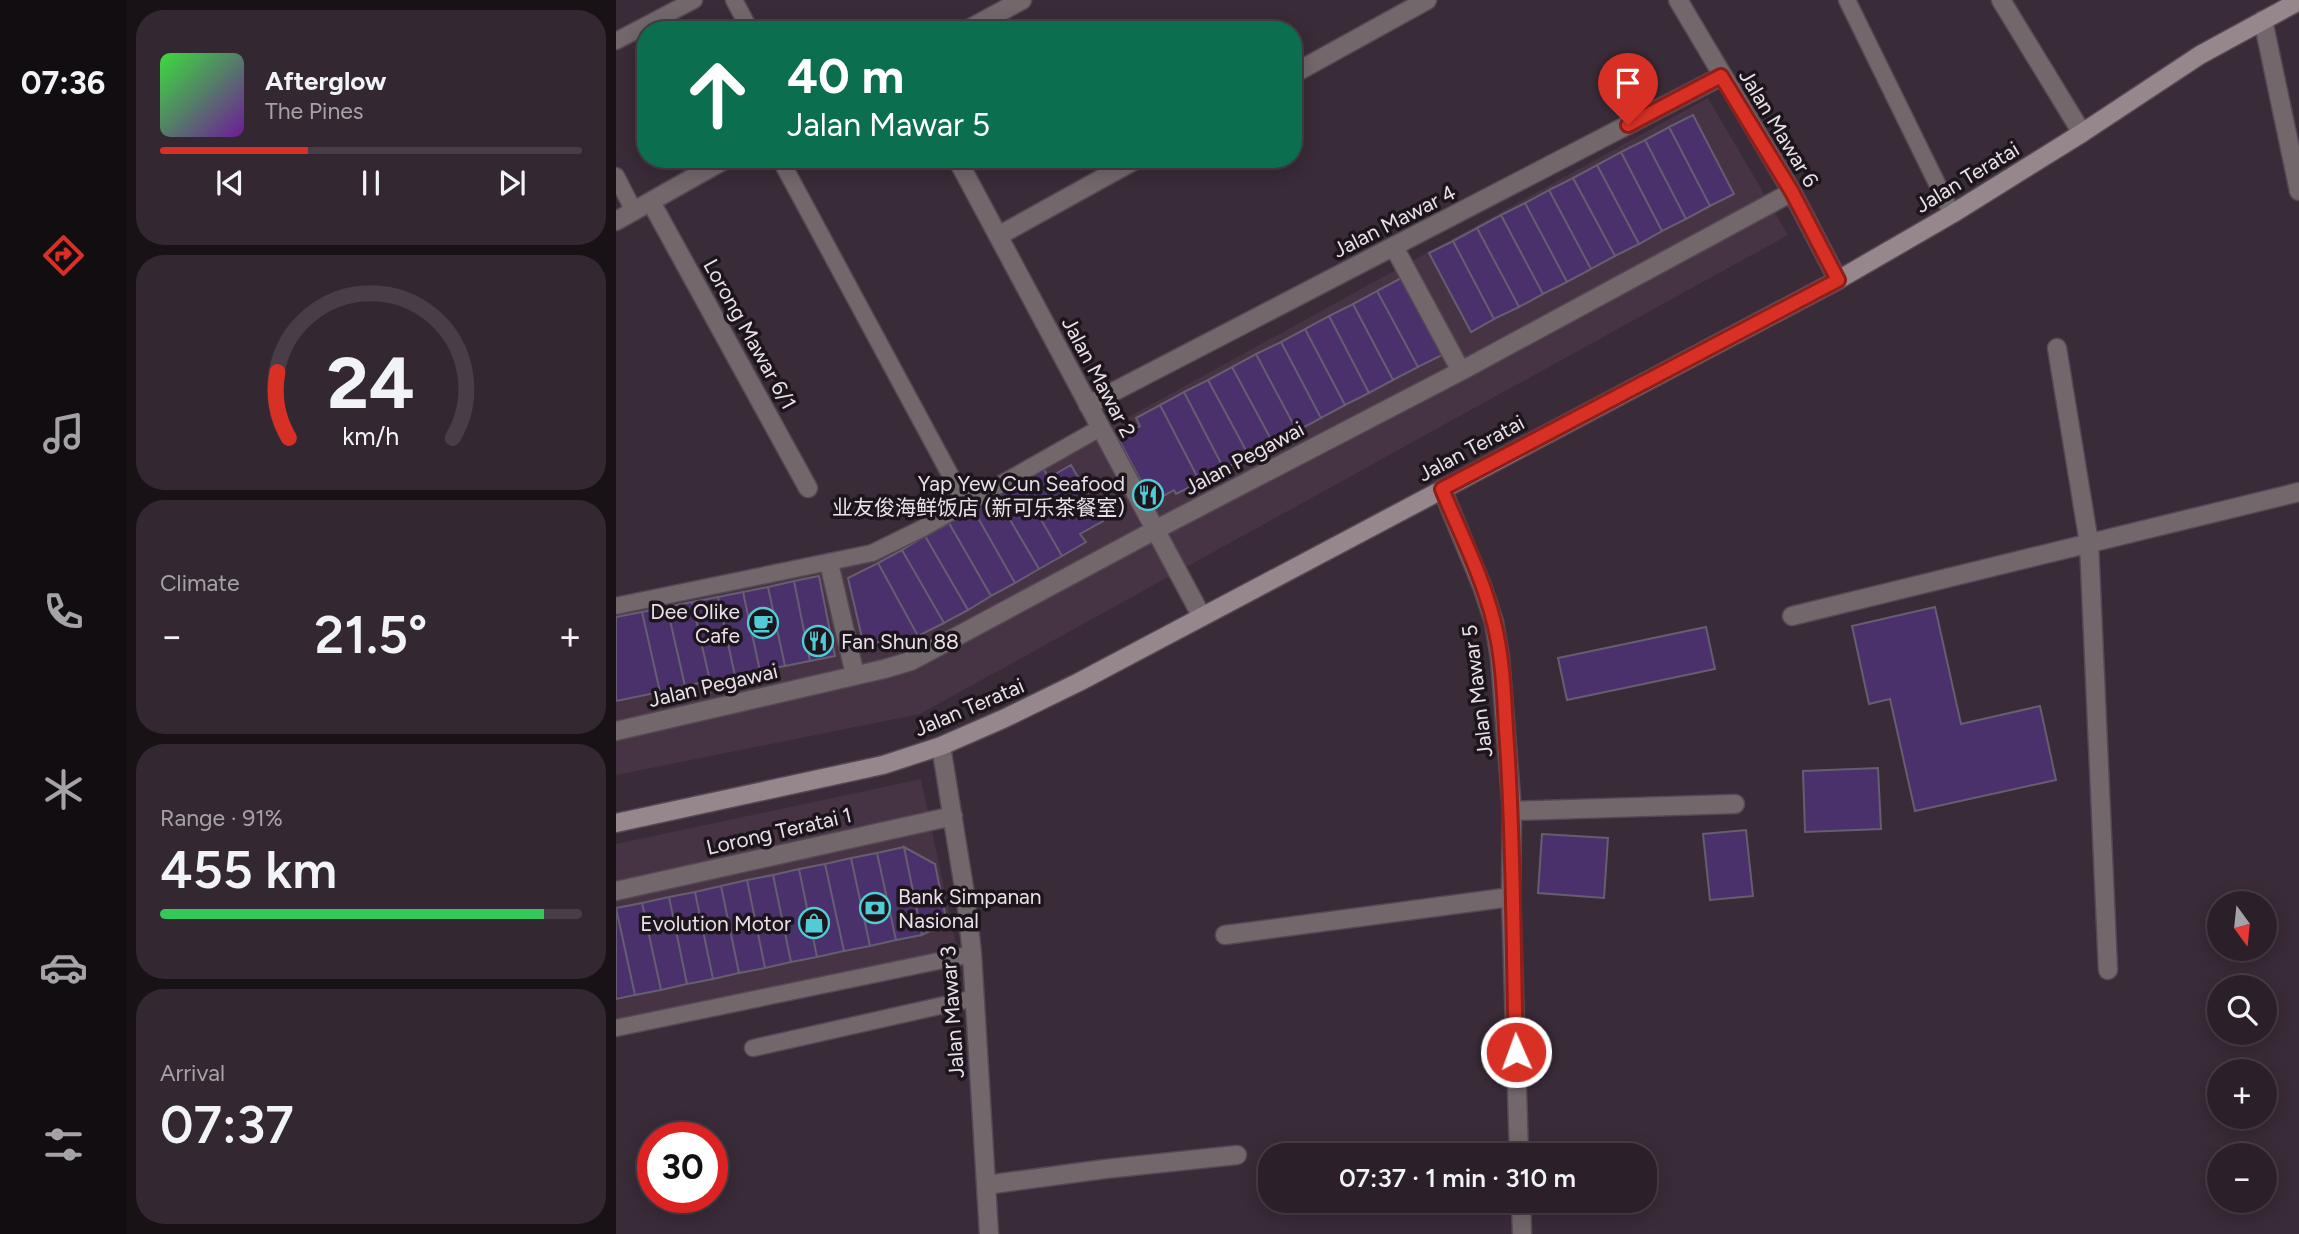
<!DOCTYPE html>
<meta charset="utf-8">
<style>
body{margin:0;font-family:Figtree,"Noto Sans SC",sans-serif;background:#332832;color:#f1f3f6;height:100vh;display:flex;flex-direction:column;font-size:26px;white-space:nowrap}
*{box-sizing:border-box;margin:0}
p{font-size:23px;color:#a6a3a8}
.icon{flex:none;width:38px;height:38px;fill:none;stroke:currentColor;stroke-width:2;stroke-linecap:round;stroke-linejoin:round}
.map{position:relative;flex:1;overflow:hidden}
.details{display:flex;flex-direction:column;gap:10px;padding:10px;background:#181217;width:490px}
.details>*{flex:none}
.hud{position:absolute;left:21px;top:21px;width:665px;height:147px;border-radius:28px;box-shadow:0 4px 18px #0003,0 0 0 2px #473e47;background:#0b6e4f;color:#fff;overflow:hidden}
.needle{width:46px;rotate:165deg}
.tools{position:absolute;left:1591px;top:891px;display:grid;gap:14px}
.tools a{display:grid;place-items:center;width:70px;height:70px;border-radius:50%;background:#2b202a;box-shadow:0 4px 18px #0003,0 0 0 2px #473e47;font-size:35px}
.speed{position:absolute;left:21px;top:1122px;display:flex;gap:14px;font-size:35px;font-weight:700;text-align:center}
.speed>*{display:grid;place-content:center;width:91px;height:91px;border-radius:50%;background:#2b202a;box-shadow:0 4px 18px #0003,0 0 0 2px #473e47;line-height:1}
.speed .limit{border:10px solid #d22;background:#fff;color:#111}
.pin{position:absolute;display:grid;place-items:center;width:60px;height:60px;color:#fff;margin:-72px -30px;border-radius:50% 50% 50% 0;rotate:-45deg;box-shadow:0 0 7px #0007}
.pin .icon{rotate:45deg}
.me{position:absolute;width:77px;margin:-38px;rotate:358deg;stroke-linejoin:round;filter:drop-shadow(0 0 5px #0008)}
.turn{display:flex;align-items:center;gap:24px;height:147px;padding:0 35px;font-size:32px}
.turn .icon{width:91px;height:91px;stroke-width:2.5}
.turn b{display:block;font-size:49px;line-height:60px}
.big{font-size:52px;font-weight:600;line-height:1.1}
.details .widget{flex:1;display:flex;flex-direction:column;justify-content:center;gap:10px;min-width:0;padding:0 24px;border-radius:28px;background:#332832}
.details .dial{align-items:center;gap:0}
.dial svg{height:182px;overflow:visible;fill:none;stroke:#473e47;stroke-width:7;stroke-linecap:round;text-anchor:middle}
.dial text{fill:#f1f3f6;stroke:none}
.song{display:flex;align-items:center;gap:21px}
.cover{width:84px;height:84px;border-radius:10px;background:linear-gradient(135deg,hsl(120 70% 55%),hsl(280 70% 35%))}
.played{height:7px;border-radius:4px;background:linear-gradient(90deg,#d93025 35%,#473e47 35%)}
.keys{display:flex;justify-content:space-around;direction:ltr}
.heat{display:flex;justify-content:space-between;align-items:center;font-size:38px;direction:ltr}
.charge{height:10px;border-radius:5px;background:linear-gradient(90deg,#34c759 91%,#473e47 0)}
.trip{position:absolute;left:642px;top:1143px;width:399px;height:70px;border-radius:28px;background:#2b202a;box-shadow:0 4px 18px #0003,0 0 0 2px #473e47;font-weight:600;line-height:70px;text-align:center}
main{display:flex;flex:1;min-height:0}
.tab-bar{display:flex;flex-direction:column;width:126px;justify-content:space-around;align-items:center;background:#110d11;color:#a6a3a8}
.tab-bar .icon{width:49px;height:49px}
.tab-bar .active{color:#d93025}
.tab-bar b{font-size:32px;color:#f1f3f6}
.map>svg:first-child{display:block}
</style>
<main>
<nav class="tab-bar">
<b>07:36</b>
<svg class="icon active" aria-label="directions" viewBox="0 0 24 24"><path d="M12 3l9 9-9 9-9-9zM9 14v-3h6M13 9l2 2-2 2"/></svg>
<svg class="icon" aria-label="music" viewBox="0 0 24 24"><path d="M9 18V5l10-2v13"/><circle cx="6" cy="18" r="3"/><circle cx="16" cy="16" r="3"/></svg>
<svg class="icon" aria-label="phone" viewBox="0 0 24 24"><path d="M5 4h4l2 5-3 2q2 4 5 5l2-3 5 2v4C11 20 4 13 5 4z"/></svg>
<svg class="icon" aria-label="climate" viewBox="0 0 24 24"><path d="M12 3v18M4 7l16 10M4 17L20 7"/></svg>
<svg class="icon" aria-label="car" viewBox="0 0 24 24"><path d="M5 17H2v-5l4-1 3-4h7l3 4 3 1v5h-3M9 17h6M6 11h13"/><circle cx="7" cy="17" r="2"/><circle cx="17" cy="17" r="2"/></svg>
<svg class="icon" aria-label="filters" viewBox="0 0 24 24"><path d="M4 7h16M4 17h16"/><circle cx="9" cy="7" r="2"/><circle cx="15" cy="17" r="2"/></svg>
</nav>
<section class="details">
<div class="widget">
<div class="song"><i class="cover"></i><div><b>Afterglow</b><p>The Pines</p></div></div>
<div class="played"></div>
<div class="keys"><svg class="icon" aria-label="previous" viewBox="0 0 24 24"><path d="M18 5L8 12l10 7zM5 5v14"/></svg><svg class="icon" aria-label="pause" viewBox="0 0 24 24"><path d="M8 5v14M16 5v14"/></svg><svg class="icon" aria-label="next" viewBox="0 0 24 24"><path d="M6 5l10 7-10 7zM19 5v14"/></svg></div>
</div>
<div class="widget dial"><svg viewBox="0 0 100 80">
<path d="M14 69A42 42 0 1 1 86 69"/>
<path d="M14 69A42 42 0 0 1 9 40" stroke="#d93025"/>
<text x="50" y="56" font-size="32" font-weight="700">24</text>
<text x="50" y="72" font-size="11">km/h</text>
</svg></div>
<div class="widget"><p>Climate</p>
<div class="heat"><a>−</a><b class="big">21.5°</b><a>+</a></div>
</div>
<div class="widget"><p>Range · 91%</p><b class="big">455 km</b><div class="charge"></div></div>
<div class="widget"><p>Arrival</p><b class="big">07:37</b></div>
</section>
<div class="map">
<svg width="1683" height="1234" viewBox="0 0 1683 1234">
<rect width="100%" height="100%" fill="#392b38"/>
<path fill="#463445" d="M1092 98 1172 235 304 714 0 775V604L273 549Z
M305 779 344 963 0 1037V844Z"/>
<path fill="#4b316b" stroke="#655e70" stroke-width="2" d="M1077 115 1118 194 1094 206 1053 127Z
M1053 127 1094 206 1070 219 1029 140Z
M1029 140 1070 219 1046 231 1005 152Z
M1005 152 1046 231 1023 244 981 165Z
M981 165 1023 244 999 256 957 178Z
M957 178 999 256 975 269 933 190Z
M933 190 975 269 951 282 909 203Z
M909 203 951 282 927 294 885 215Z
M885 215 927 294 903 307 861 228Z
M861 228 903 307 878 319 837 241Z
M837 241 878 319 855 332 813 253Z
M785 278 826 355 802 367 761 291Z
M761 291 802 367 777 380 737 304Z
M737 304 777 380 753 393 713 316Z
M713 316 753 393 729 405 689 329Z
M689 329 729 405 705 418 665 342Z
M665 342 705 418 681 431 640 354Z
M640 354 681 431 657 443 616 367Z
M616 367 657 443 633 456 592 380Z
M592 380 633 456 608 469 568 392Z
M568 392 608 469 584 482 544 405Z
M544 405 584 482 560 494 558 490 536 502 502 438 524 426 520 418Z
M455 465 487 521 464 534 470 542 446 556 404 483 428 469 432 478Z
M404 483 446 556 423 569 380 496Z
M380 496 423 569 399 583 357 509Z
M357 509 399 583 375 596 333 523Z
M333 523 375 596 352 610 309 536Z
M309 536 352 610 328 623 286 550Z
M286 550 328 623 302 636 262 563Z
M262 563 302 636 275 642H247L232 578Z
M203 576 219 656 194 661 178 581Z
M178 581 194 661 169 666 152 587Z
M152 587 169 666 144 671 127 592Z
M127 592 144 671 119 676 102 597Z
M102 597 119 676 94 681 76 602Z
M76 602 94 681 69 686 51 607Z
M51 607 69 686 44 692 26 612Z
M1319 607 1345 724 1424 706 1440 780 1299 811 1274 699 1253 704 1236 626Z
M26 612 44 692 0 701V617Z
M1090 627 1099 669 951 700 942 658Z
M1262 768 1265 829 1189 832 1187 771Z
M1130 830 1137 896 1094 900 1087 834Z
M926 834 992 838 988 898 922 893Z
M288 847 306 935 280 940 261 853Z
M288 847 319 864 331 923 306 935Z
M261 853 280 940 254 946 235 858Z
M235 858 254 946 228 951 209 864Z
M209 864 228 951 201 957 183 869Z
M183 869 201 957 175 962 157 875Z
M157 875 175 962 149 968 131 880Z
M131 880 149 968 123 973 105 886Z
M105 886 123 973 97 979 79 892Z
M79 892 97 979 71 984 53 897Z
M53 897 71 984 45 990 26 903Z
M26 903 45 990 19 995 0 908Z
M0 908 19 995 0 999Z"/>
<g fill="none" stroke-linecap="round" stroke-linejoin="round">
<g stroke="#554854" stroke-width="19">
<path id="lane" d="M118 0 134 30
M1231 0 1336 214
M0 41 78 0
M164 159 350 504
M0 176 18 211
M0 606 256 553 307 528 484 428
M0 1028 356 954
M137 1048 359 998"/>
</g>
<g stroke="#554854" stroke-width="21">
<path id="street" d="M1062 0 1176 192 1222 280
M1385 0 1466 133
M1647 20 1683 191
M351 30 406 0
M677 74 811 0
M341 159 586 617
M35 202 192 488
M0 221 110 159
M382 236 521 159
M778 247 845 371
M1441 348 1473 543 1492 970
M472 405 1106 76
M826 489 866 586 878 622 884 658 896 811 895 897 903 1155
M213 563 239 675
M1176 616 1683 492
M0 731 268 669 295 661 539 530 845 371 1176 192
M325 746 350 900 356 954 373 1234
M896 811 1119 804
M0 891 337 816
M609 935 895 897
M370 1185 489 1169 621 1155
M905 1200 906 1234"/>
</g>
<g stroke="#554854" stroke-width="21">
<path id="secondary" d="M0 823 267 765 325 746 387 719 463 682 1222 280 1336 214 1466 133 1584 55 1683 1"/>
</g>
<use href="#lane" stroke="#72686c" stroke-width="16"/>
<use href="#street" stroke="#72686c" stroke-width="18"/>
<use href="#secondary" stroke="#96878d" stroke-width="18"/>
</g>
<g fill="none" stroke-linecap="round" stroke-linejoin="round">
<g stroke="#8d1f18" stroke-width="18">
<path id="route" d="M900 1052C897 949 898 846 891 744 888 704 888 662 878 623 867 577 844 533 826 489L1222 280 1176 192 1105 76 1012 125"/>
</g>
<use href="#route" stroke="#d93025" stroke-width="12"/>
</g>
<defs>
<g id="restaurant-ring" transform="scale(1.575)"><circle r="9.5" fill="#1c161c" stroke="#51ccd5" stroke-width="1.5"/><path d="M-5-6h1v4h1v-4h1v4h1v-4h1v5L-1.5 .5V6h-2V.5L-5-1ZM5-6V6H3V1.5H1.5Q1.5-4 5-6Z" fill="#51ccd5"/></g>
<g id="cafe-ring" transform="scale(1.575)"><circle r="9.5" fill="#1c161c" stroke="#51ccd5" stroke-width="1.5"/><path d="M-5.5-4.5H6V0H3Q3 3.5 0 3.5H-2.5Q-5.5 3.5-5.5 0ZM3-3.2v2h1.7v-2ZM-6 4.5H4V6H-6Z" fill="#51ccd5"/></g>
<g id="bank-ring" transform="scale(1.575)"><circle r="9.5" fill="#1c161c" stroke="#51ccd5" stroke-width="1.5"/><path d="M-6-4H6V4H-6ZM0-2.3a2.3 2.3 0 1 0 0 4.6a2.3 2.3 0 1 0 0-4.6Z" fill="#51ccd5"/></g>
<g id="shop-ring" transform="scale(1.575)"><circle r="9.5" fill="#1c161c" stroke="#51ccd5" stroke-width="1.5"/><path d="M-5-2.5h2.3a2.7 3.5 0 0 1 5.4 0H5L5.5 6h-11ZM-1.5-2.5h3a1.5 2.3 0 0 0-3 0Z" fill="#51ccd5"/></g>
</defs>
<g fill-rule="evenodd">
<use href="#restaurant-ring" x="532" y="495"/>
<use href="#cafe-ring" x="147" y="623"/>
<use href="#restaurant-ring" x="202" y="641"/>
<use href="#bank-ring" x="259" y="908"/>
<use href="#shop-ring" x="198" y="923"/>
</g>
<g text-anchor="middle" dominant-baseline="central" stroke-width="7" stroke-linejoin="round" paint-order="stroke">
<g font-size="21" fill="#e9e0e8" stroke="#1c161c">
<text transform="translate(1163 128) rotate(59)">Jalan Mawar 6</text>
<text transform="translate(1351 177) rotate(-31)">Jalan Teratai</text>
<text transform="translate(778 221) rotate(-27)">Jalan Mawar 4</text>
<text transform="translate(134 334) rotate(61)">Lorong Mawar 6/1</text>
<text transform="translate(483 377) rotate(62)">Jalan Mawar 2</text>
<text transform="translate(855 448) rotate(-28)">Jalan Teratai</text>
<text transform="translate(628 458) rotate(-28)">Jalan Pegawai</text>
<text transform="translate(97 685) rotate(-13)">Jalan Pegawai</text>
<text transform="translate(861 691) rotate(-97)">Jalan Mawar 5</text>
<text transform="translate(353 707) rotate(-23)">Jalan Teratai</text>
<text transform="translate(163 831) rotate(-13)">Lorong Teratai 1</text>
<text transform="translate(336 1012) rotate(-94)">Jalan Mawar 3</text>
</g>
<g font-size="21" fill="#e9e0e8" stroke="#1c161c" text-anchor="end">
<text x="509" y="483">Yap Yew Cun Seafood<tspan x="509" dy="24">业友俊海鲜饭店 (新可乐茶餐室)</tspan></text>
<text x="124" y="611">Dee Olike<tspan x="124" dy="24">Cafe</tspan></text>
<text x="225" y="641" text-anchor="start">Fan Shun 88</text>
<text x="282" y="896" text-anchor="start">Bank Simpanan<tspan x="282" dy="24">Nasional</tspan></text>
<text x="175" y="923">Evolution Motor</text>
</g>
</g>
</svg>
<div class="tools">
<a><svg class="needle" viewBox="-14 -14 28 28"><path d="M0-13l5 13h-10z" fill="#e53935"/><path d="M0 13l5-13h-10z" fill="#a6a3a8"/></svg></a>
<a><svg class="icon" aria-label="search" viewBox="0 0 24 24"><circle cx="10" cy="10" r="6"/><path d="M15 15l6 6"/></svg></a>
<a>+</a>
<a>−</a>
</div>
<div class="speed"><div class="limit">30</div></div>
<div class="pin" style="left:1012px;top:125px;background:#d93025"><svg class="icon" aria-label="arrive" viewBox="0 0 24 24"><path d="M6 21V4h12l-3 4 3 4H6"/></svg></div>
<svg class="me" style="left:900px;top:1052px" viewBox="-20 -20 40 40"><circle r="17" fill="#d93025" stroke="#fff" stroke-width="3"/><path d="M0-11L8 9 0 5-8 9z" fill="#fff"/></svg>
<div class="trip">07:37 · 1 min · 310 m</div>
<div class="hud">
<div class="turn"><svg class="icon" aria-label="ahead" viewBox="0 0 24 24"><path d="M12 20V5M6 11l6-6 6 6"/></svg><div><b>40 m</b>Jalan Mawar 5</div></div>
</div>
</div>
</main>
